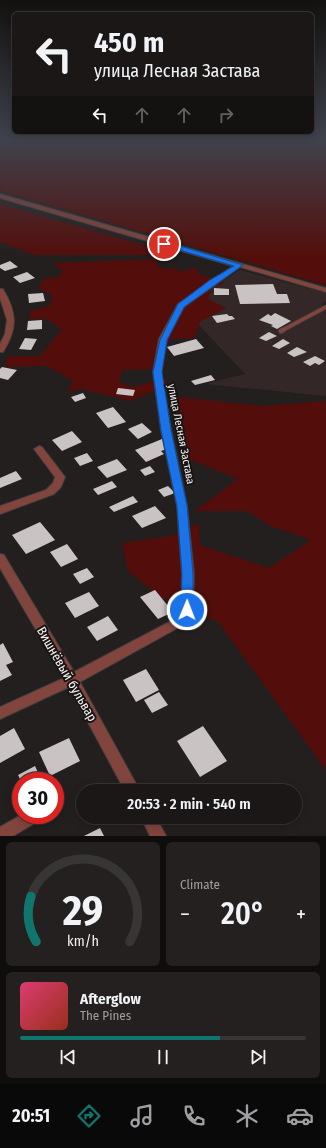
<!DOCTYPE html>
<meta charset="utf-8">
<style>
body{margin:0;font-family:"Fira Sans Condensed",sans-serif;background:#23201f;color:#f1f3f6;height:100vh;display:flex;flex-direction:column;font-size:15px;white-space:nowrap}
*{box-sizing:border-box;margin:0}
p{font-size:13px;color:#9f9fa1}
.icon{flex:none;width:22px;height:22px;fill:none;stroke:currentColor;stroke-width:2;stroke-linecap:round;stroke-linejoin:round}
.map{position:relative;height:836px;overflow:hidden}
.sheet{display:flex;flex-direction:column;gap:6px;padding:6px;background:#0e0d0c;flex:1}
.sheet>*{flex:none}
.hud{position:absolute;left:12px;top:12px;width:302px;height:122px;border-radius:6px;box-shadow:0 2px 10px #0003,0 0 0 1px #383635;background:#1a1716;color:#f1f3f6;overflow:hidden}
.speed{position:absolute;left:12px;top:772px;display:flex;gap:8px;font-size:20px;font-weight:700;text-align:center}
.speed>*{display:grid;place-content:center;width:52px;height:52px;border-radius:50%;background:#1a1716;box-shadow:0 2px 10px #0003,0 0 0 1px #383635;line-height:1}
.speed .limit{border:6px solid #d22;background:#fff;color:#111}
.pin{position:absolute;display:grid;place-items:center;width:34px;height:34px;color:#fff;margin:-17px;border:2px solid #fff;border-radius:50%;box-shadow:0 1px 4px #0007}
.me{position:absolute;width:44px;margin:-22px;rotate:1deg;stroke-linejoin:round;filter:drop-shadow(0 0 3px #0008)}
.turn{display:flex;align-items:center;gap:14px;height:84px;padding:0 16px;font-size:18px}
.turn .icon{width:52px;height:52px;stroke-width:2.5}
.turn b{display:block;font-size:28px;line-height:34px}
.lanes{display:flex;align-items:center;height:38px;padding:0 16px;background:#0003;justify-content:center;gap:20px;direction:ltr}
.lanes .off{opacity:.35}
.big{font-size:30px;font-weight:600;line-height:1.1}
.sheet .widget{flex:1;display:flex;flex-direction:column;justify-content:center;gap:6px;min-width:0;padding:0 14px;border-radius:6px;background:#23201f}
.sheet .dial{align-items:center;gap:0}
.dial svg{height:104px;overflow:visible;fill:none;stroke:#383635;stroke-width:7;stroke-linecap:round;text-anchor:middle}
.dial text{fill:#f1f3f6;stroke:none}
.song{display:flex;align-items:center;gap:12px}
.cover{width:48px;height:48px;border-radius:6px;background:linear-gradient(135deg,hsl(340 70% 55%),hsl(10 70% 35%))}
.played{height:4px;border-radius:2px;background:linear-gradient(90deg,#0f766e 70%,#383635 70%)}
.keys{display:flex;justify-content:space-around;direction:ltr}
.heat{display:flex;justify-content:space-between;align-items:center;font-size:22px;direction:ltr}
.sheet .tiles{flex:1;display:grid;gap:6px;grid-template-columns:1fr 1fr}
.widget:last-child{grid-column:span 2}
.trip{position:absolute;left:76px;top:784px;width:226px;height:40px;border-radius:20px;background:#1a1716;box-shadow:0 2px 10px #0003,0 0 0 1px #383635;font-weight:600;line-height:40px;text-align:center}
.tab-bar{display:flex;height:64px;justify-content:space-around;align-items:center;background:#0a0909;color:#9f9fa1}
.tab-bar .icon{width:28px;height:28px}
.tab-bar .on{color:#0f766e}
.tab-bar b{font-size:18px;color:#f1f3f6}
.map>svg:first-child{display:block}
</style>
<div class="map">
<svg width="326" height="836" viewBox="0 0 326 836">
<rect width="100%" height="100%" fill="#231f1e"/>
<path fill="#332827" d="M240 270 326 293V301L322 304 326 307V396L205 384 245 374 185 310 202 294Z"/>
<path fill="#530e0b" d="M0 140H326V285L0 191Z
M0 204 157 249 161 255H34L0 242Z
M156 259 159 268 177 269 181 272 196 267 199 274 226 283 213 287 208 299 226 308 200 322 195 338 172 339 164 346 165 369 122 370 119 382 132 387 164 379 169 385 130 401 81 389 68 392 73 381 47 366 5 367 8 356H40L62 329 47 319H29L30 311 50 306 52 294 39 289 43 279 60 277 62 270 52 263Z
M170 396 261 406 326 401V770L218 622 159 596 128 571 122 543 172 536 199 523 200 545 269 568 311 540 270 526 247 511H194L238 479 191 460 176 435Z"/>
<path fill="#c9c4c3" d="M10 261 18 267 5 271 0 268V265Z
M27 272 35 278 20 283 13 277Z
M273 284 277 294H287L290 303 240 304 235 285Z
M214 288 229 289V295H214Z
M43 293 45 301 29 303 28 294Z
M275 313 291 321 277 329 271 326 273 325 259 320 268 314 271 316Z
M227 314 229 316H232L235 319 217 323 212 316Z
M42 320V329L27 330 28 321Z
M269 332 277 336 266 341 259 338Z
M25 338 37 339 31 350 19 349Z
M196 339 204 348 174 356 167 347Z
M283 339 290 343 279 349 272 346Z
M297 347 307 352 294 357 287 353Z
M315 356 325 361 319 365 315 363 310 366 303 362Z
M2 367 17 370 8 380 0 378V369Z
M211 375 215 380 195 385 191 381Z
M118 388 135 390 133 396 116 394Z
M83 393 86 398 75 402 71 397Z
M113 407 126 422 108 428 96 413Z
M142 423 152 432 138 439 128 429Z
M72 431 82 442 62 451 52 440Z
M162 439 169 445 167 449 161 451 164 454 146 462 135 450Z
M87 453 93 461 80 466 74 458Z
M117 459 127 470 107 478 97 467Z
M150 466 155 472 145 476 140 470Z
M16 471 22 479 0 488V478Z
M112 481 117 487 98 495 93 489Z
M168 486 175 493 164 497 158 490Z
M133 496 138 502 114 512 109 507Z
M155 506 166 518 142 528 132 516Z
M40 522 55 540 26 554 12 535Z
M67 544 78 559 61 567 50 552Z
M87 568 94 577 80 584 73 574Z
M155 590 173 612 158 619 140 597Z
M89 592 99 606 75 618 65 603Z
M108 616 118 630 97 641 87 627Z
M3 643 13 662 6 665 12 675 0 681V645Z
M146 669 159 690 136 702 123 680Z
M159 692 168 705 152 713 144 700Z
M203 726 227 761 200 777 177 741Z
M14 728 25 749 0 763V736Z
M69 738 80 761 50 776 39 752Z
M35 766 42 781H21L18 775Z
M100 828 104 836H84Z"/>
<g fill="none" stroke-linecap="round" stroke-linejoin="round">
<g stroke="#413d3c" stroke-width="5">
<path id="lane-far1" d="M281 331 326 307"/>
</g>
<g stroke="#413d3c" stroke-width="6">
<path id="lane" d="M281 331 283 330"/>
</g>
<g stroke="#413d3c" stroke-width="2">
<path id="street" d="M0 194 326 288V292L240 267 184 307 167 339 161 372 171 430 187 506 194 574 193 610 183 625 80 682 140 791H125L69 687 0 719V707L64 678 0 568V554L4 555 74 672 175 619 181 609 182 574 177 506 161 430 153 372 159 339 178 304 233 266 0 198Z
M0 289H3C17 313 18 328 3 352H0V344L5 334 7 320 0 298Z
M39 446 42 447 65 477 61 487 54 494 0 514V506L46 490 53 483 55 477 34 449Z
M21 815H42L40 820 13 836H0V827Z
M141 817H156L166 836H150Z"/>
</g>
<use href="#lane-far1" stroke="#82453e" stroke-width="3.5"/>
<use href="#lane" stroke="#82453e" stroke-width="4.5"/>
<use href="#street" fill="#82453e" fill-rule="evenodd"/>
</g>
<linearGradient id="sky" x2="0" y2="1"><stop stop-color="#131110"/><stop offset="0.54" stop-color="#3f424c"/><stop offset="1" stop-color="#3f424c" stop-opacity="0"/></linearGradient>
<rect width="326" height="257" fill="url(#sky)"/>
<path fill="#1a73e8" stroke="#114b97" d="M162 242H167L243 265 184 307 167 340 162 372 171 430 187 506 193 574V610L191 613 187 615 183 613 181 610 182 574 177 506 161 430 153 372 160 340 178 304 210 280 234 266 162 245Z"/>
<g text-anchor="middle" dominant-baseline="central" stroke-width="4" stroke-linejoin="round" paint-order="stroke">
<g font-size="11" fill="#f6f3f3" stroke="#191515">
<text transform="translate(181 434) rotate(79)">улица Лесная Застава</text>
</g>
<g font-size="13" fill="#f6f3f3" stroke="#191515">
<text transform="translate(67 674) rotate(60)">Вишнёвый бульвар</text>
</g>
</g>
</svg>
<div class="speed"><div class="limit">30</div></div>
<div class="pin" style="left:164px;top:244px;background:#d93025"><svg class="icon" aria-label="arrive" viewBox="0 0 24 24"><path d="M6 21V4h12l-3 4 3 4H6"/></svg></div>
<svg class="me" style="left:187px;top:610px" viewBox="-20 -20 40 40"><circle r="17" fill="#1a73e8" stroke="#fff" stroke-width="3"/><path d="M0-11L8 9 0 5-8 9z" fill="#fff"/></svg>
<div class="trip">20:53 · 2 min · 540 m</div>
<div class="hud">
<div class="turn"><svg class="icon" aria-label="left" viewBox="0 0 24 24"><path d="M17 20v-9H6M10 6l-5 5 5 5"/></svg><div><b>450 m</b>улица Лесная Застава</div></div>
<div class="lanes"><svg class="icon" aria-label="left" viewBox="0 0 24 24"><path d="M17 20v-9H6M10 6l-5 5 5 5"/></svg><svg class="icon off" aria-label="ahead" viewBox="0 0 24 24"><path d="M12 20V5M6 11l6-6 6 6"/></svg><svg class="icon off" aria-label="ahead" viewBox="0 0 24 24"><path d="M12 20V5M6 11l6-6 6 6"/></svg><svg class="icon off" aria-label="right" viewBox="0 0 24 24"><path d="M7 20v-9h11M14 6l5 5-5 5"/></svg></div>
</div>
</div>
<section class="sheet">
<div class="tiles">
<div class="widget dial"><svg viewBox="0 0 100 80">
<path d="M14 69A42 42 0 1 1 86 69"/>
<path d="M14 69A42 42 0 0 1 10 34" stroke="#0f766e"/>
<text x="50" y="56" font-size="32" font-weight="700">29</text>
<text x="50" y="72" font-size="11">km/h</text>
</svg></div>
<div class="widget"><p>Climate</p>
<div class="heat"><a>−</a><b class="big">20°</b><a>+</a></div>
</div>
<div class="widget">
<div class="song"><i class="cover"></i><div><b>Afterglow</b><p>The Pines</p></div></div>
<div class="played"></div>
<div class="keys"><svg class="icon" aria-label="previous" viewBox="0 0 24 24"><path d="M18 5L8 12l10 7zM5 5v14"/></svg><svg class="icon" aria-label="pause" viewBox="0 0 24 24"><path d="M8 5v14M16 5v14"/></svg><svg class="icon" aria-label="next" viewBox="0 0 24 24"><path d="M6 5l10 7-10 7zM19 5v14"/></svg></div>
</div>
</div>
</section>
<nav class="tab-bar">
<b>20:51</b>
<svg class="icon on" aria-label="directions" viewBox="0 0 24 24"><path d="M12 3l9 9-9 9-9-9zM9 14v-3h6M13 9l2 2-2 2"/></svg>
<svg class="icon" aria-label="music" viewBox="0 0 24 24"><path d="M9 18V5l10-2v13"/><circle cx="6" cy="18" r="3"/><circle cx="16" cy="16" r="3"/></svg>
<svg class="icon" aria-label="phone" viewBox="0 0 24 24"><path d="M5 4h4l2 5-3 2q2 4 5 5l2-3 5 2v4C11 20 4 13 5 4z"/></svg>
<svg class="icon" aria-label="climate" viewBox="0 0 24 24"><path d="M12 3v18M4 7l16 10M4 17L20 7"/></svg>
<svg class="icon" aria-label="car" viewBox="0 0 24 24"><path d="M5 17H2v-5l4-1 3-4h7l3 4 3 1v5h-3M9 17h6M6 11h13"/><circle cx="7" cy="17" r="2"/><circle cx="17" cy="17" r="2"/></svg>
</nav>
